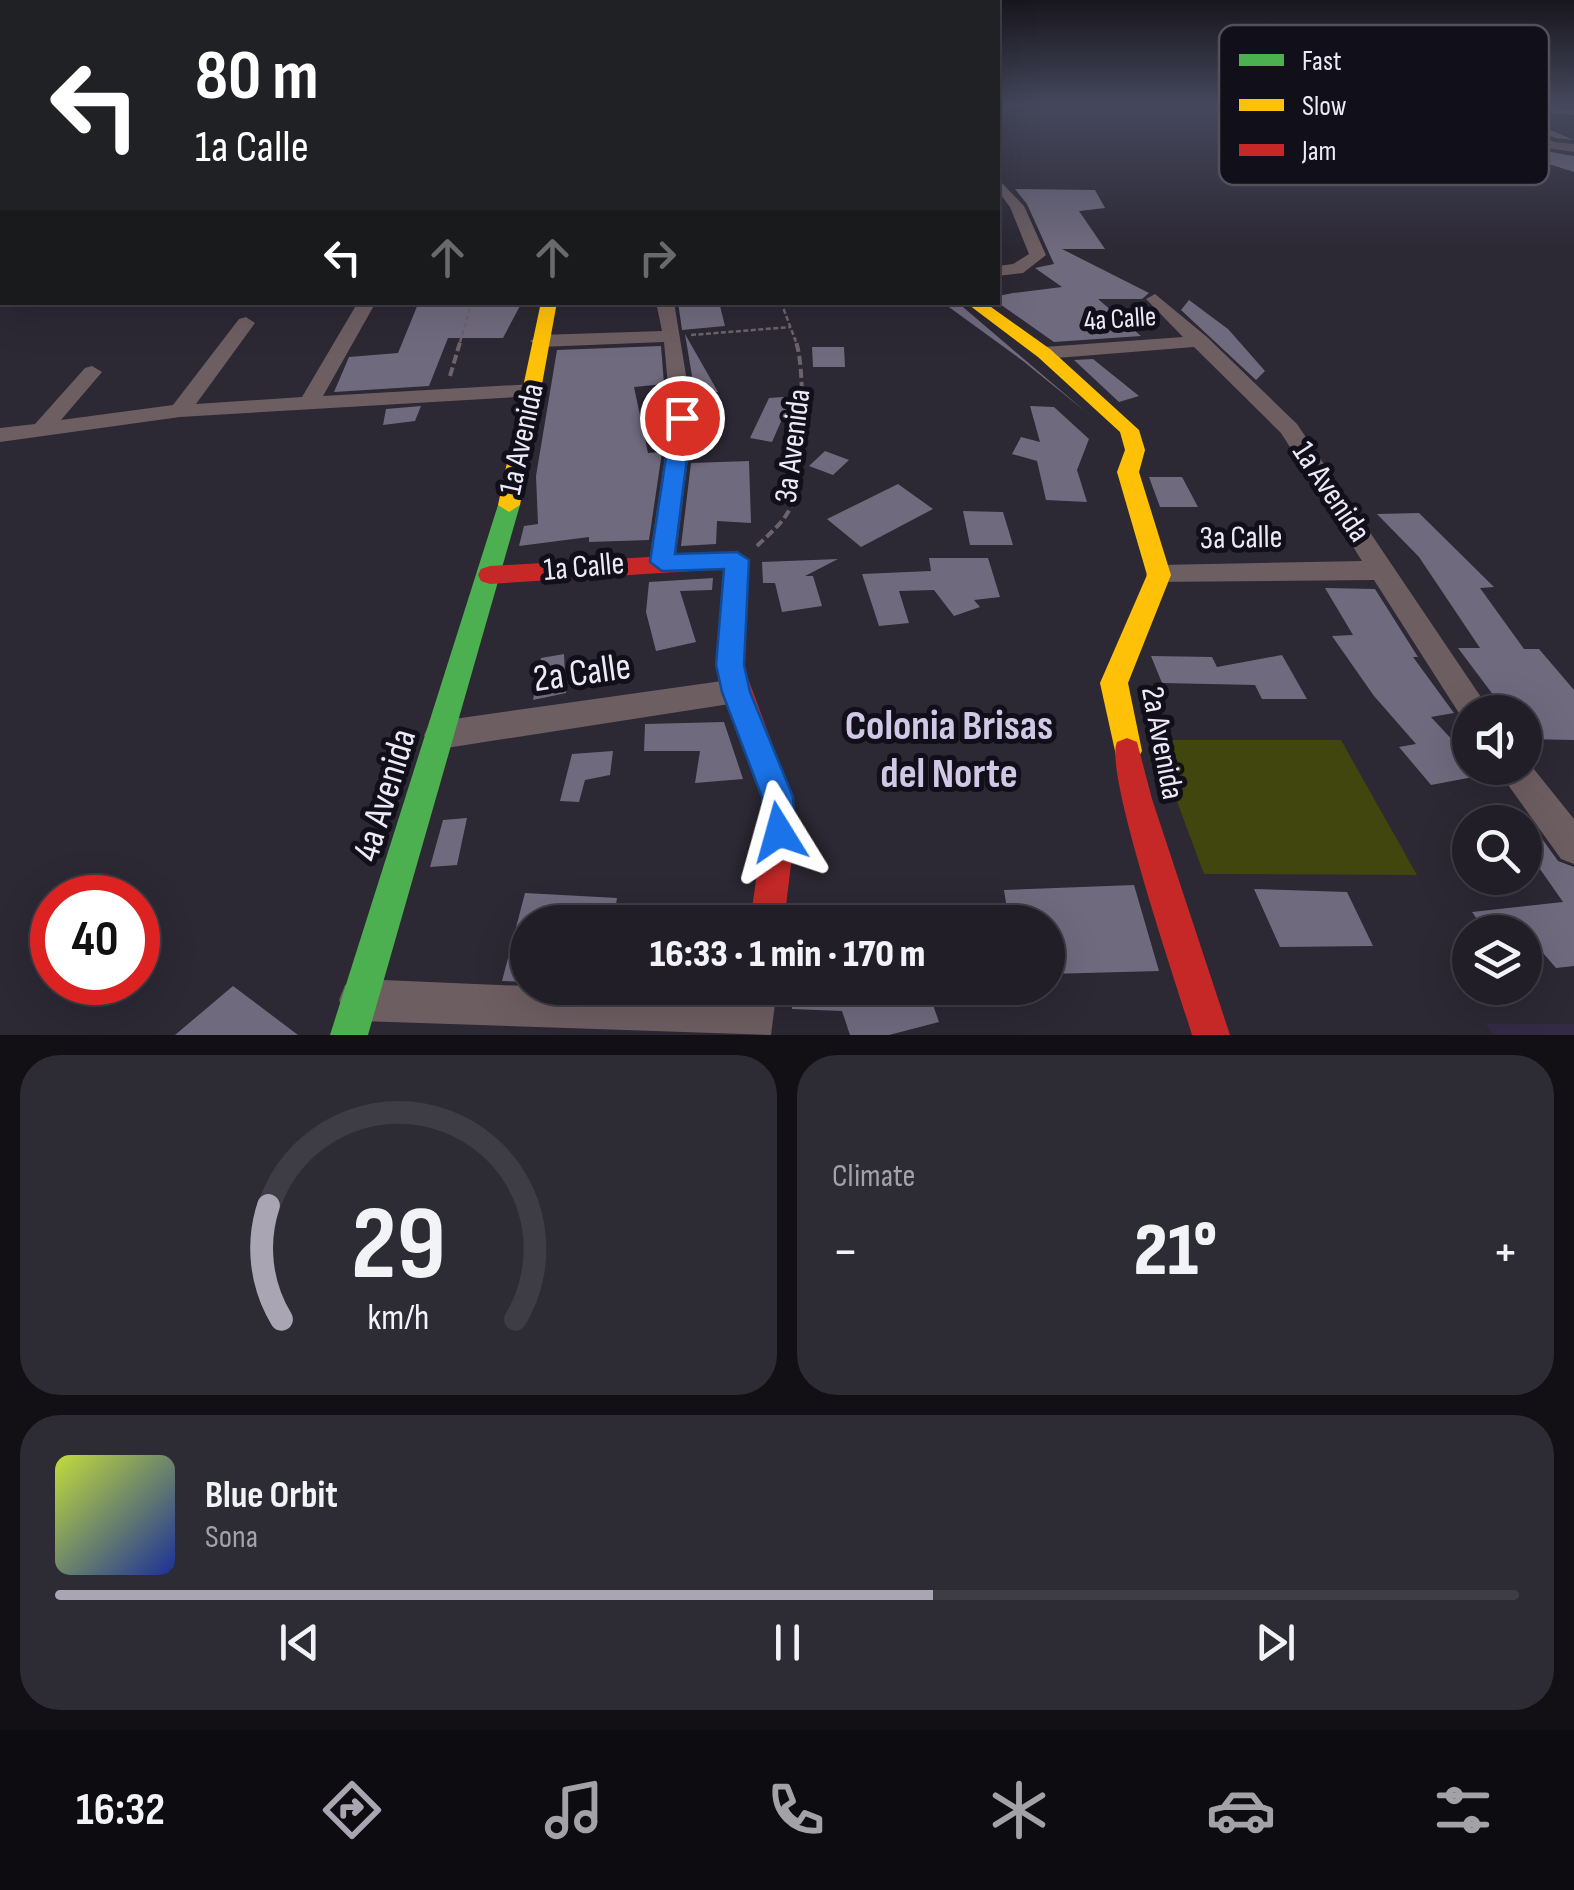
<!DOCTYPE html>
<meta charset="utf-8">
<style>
body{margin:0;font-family:"Sofia Sans Condensed",sans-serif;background:#2d2b33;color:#f1f3f6;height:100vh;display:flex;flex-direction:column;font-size:38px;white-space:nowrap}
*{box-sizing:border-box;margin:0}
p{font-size:32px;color:#a2a2a7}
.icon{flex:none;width:55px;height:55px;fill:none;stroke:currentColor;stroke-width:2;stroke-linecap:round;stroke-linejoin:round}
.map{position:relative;height:1035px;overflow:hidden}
.sheet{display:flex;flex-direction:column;gap:20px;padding:20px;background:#121015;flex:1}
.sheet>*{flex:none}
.top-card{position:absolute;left:0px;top:0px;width:1000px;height:305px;box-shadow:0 10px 40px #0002,0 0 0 2px #3e3c44;background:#202124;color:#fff;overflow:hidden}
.tools{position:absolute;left:1452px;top:695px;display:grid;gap:20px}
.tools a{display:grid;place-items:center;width:90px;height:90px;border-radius:50%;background:#211e27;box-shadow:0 10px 40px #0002,0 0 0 2px #3e3c44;font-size:50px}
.speed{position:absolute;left:30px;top:875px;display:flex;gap:20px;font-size:50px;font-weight:700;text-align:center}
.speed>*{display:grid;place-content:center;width:130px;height:130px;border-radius:50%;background:#211e27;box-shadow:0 10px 40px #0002,0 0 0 2px #3e3c44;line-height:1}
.speed .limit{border:15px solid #d22;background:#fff;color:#111}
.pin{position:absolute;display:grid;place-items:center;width:85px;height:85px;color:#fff;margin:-42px;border:5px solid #fff;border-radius:50%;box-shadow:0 2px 10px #0007}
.me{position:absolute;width:110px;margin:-55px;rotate:352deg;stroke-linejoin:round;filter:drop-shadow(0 0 8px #0008)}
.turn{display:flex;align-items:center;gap:35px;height:210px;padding:0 30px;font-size:45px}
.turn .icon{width:130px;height:130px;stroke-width:2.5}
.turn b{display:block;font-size:70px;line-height:85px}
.lanes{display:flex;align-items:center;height:95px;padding:0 30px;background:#0003;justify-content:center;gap:50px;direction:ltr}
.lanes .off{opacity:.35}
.big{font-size:75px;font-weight:800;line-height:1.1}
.sheet .widget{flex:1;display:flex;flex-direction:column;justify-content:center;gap:15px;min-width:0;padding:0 35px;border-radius:40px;background:#2d2b33}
.sheet .dial{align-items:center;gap:0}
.dial svg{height:260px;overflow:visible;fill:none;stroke:#3e3c44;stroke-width:7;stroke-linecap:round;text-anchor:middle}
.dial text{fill:#f1f3f6;stroke:none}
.song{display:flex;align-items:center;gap:30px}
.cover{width:120px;height:120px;border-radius:15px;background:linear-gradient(135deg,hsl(70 70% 55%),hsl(230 70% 35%))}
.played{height:10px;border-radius:5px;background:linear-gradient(90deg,#a9a5b3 60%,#3e3c44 60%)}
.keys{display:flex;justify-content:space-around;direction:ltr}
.heat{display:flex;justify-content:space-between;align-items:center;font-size:55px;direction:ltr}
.sheet .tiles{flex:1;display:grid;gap:20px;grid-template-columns:1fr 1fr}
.widget:last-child{grid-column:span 2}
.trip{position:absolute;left:510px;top:905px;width:555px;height:100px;border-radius:50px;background:#211e27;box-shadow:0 10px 40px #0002,0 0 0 2px #3e3c44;font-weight:800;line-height:100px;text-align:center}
.dock{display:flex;height:160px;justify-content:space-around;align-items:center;background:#0d0c10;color:#a2a2a7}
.dock .icon{width:70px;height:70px}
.dock .on{color:#a9a5b3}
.dock b{font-size:45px;color:#f1f3f6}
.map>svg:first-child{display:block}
</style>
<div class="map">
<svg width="1574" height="1035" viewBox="0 0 1574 1035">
<rect width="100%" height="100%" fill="#2c2834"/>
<path fill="#332b45" d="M1486 1024H1574V1035H1493Z"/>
<path fill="#40460d" d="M1154 740H1341L1417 875 1204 874Z"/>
<path fill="#706a7e" d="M1484 106 1496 107 1574 140 1555 138Z
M1419 107H1457L1545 151 1574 156V172L1533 159Z
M1015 189 1095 190 1105 208 1079 211 1105 249H1062L1149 293 1142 299H1098L1141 336 1054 342 997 302 998 296 1013 293 1062 287 1035 268 1054 264 1027 204Z
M1189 300 1228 329 1265 371 1256 380 1181 310Z
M522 302 503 338H448L429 386 334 392 349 357 398 353 418 304Z
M678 302 720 306 725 326 682 330Z
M942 302H957L1086 412 1023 361Z
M685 334 718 392 695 394Z
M661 346 664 384 634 387 648 453 662 452 649 540 589 542V537L519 546 524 526 538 524 536 476 557 350Z
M812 347H844L845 367H813Z
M1093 359 1139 396 1119 402 1074 360Z
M784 397 789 416 783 417 772 442 750 438 769 398Z
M421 406 415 421 383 425 386 409Z
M1030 406 1054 407 1089 439 1077 470 1087 502 1046 500 1037 461 1012 454 1021 437 1040 442Z
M825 451 849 460 833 475 809 466Z
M749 461 751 523 717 521 716 544 681 546 691 463Z
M1149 477H1182L1198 507H1160Z
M898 484 933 509 861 547 827 519Z
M963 511 1003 512 1013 545H970Z
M1419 513 1494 587 1480 588 1524 649H1539L1574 690V740L1525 739V712H1506L1458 648H1480L1419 557 1377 514Z
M929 558H988L1000 597 974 600 980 607 954 616 934 590 899 591 909 623 879 626 862 574 931 571Z
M838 559 805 576H813L822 606 782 612 775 583H763L762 562Z
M713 578 712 590 680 591 696 642 656 651 646 612 649 582Z
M1325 588 1375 589 1418 657H1413L1454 713 1431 717 1470 759V768L1484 775 1431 785 1399 747 1416 744 1374 696 1332 636 1353 635Z
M564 654 566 693 533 700 541 658Z
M1282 655 1307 699H1262L1255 685 1162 683 1151 656 1212 657 1217 667Z
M724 722 743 779 695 783 700 751H644L645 724Z
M613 751 610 775 585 780 579 802 560 801 572 754Z
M1525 815 1558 861 1574 867V966L1556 968 1525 932H1486L1472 912 1563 902 1533 859H1525Z
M467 818 457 865 430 867 443 820Z
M1134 885 1159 971 1048 974V922H1009L1004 890Z
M1254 889 1347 892 1373 946 1280 947Z
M525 893 617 898 613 922H528V982L502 981Z
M233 986 298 1035H175Z
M793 988H927L939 1022 889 1035H850L842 1011 792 1009Z"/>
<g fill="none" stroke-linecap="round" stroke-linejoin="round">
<path stroke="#6d646a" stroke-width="2.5" stroke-dasharray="5 2.5" stroke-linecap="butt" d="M781 302 796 342
M691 335 791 327
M460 342 472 302"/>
<path stroke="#6d646a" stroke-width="4" stroke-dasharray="9 4" stroke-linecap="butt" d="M450 376 461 339
M757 546C770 533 785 522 792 504 802 474 807 368 795 339"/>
<path fill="#6d5e62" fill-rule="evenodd" d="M1461 106H1475L1554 142 1574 144V152L1547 148Z
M1502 106 1574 109V115L1508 109Z
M0 109H2V116H0Z
M998 179 1024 206 1046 255 1023 273 998 276V266L1013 264 1029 254 1010 207 998 191Z
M1155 294 1207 337 1297 424 1491 712H1470V723L1464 721 1374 580 1149 582 1146 575 1149 568 1159 565 1362 561 1281 433 1194 347 1044 359 1034 353 1044 347 1183 337 1146 299Z
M358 302H376L323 396 534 384 544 390 534 396 180 417 0 442V428L35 424 85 368 92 366 102 372 61 420 173 405 239 319 246 317 255 323 196 404 302 397Z
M656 302H674L693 418 675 562 671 569H653L649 562 671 418 664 342 540 347 530 341 540 335 662 331Z
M736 679 747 682 751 691 747 700 736 703 440 749 429 745 424 735 429 725 440 721Z
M1525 758 1574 819V864L1561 859 1496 768H1525Z
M360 979 735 995 737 988H777L771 1035 360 1021 345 1015 339 1000 345 985Z"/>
<path fill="#4caf50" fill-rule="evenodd" d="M509 498 520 505 368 1035H330L498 505Z"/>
<path fill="#ffc107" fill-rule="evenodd" d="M541 302H557L520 505 509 512 498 505Z
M965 302H984L1050 349 1139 430 1145 450 1139 472 1171 575 1128 683 1142 751 1137 760 1127 764 1117 760 1100 683 1147 575 1117 472 1125 450 1120 432 1038 357Z"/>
<path fill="#c62828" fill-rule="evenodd" d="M737 552 749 560 743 665 792 797 795 832 784 922H750L763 832 762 797 717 665 724 569 490 584 481 581 478 575 481 569 490 566Z
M1127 738 1137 742 1152 799 1230 1035H1192C1179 991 1103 771 1117 742Z"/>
</g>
<linearGradient id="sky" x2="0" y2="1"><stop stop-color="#18161d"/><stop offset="0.42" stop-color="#45485c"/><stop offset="1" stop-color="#45485c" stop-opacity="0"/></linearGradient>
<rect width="1574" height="250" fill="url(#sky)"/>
<path fill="#1a73e8" stroke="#114b97" stroke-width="2.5" d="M682 412 692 418 675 554 737 552 749 560 744 665 750 692 793 797 795 832 790 843 779 848 768 843 762 797 722 692 716 665 724 569 662 571 650 562 672 418Z"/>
<g text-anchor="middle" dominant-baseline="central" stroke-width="10" stroke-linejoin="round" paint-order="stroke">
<g font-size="28" fill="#ede9f8" stroke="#110f19">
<text transform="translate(1120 319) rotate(-4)">4a Calle</text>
</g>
<g font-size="32" fill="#ede9f8" stroke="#110f19">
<text transform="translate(522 439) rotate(-78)">1a Avenida</text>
<text transform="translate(793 446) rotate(-83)">3a Avenida</text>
<text transform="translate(1331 492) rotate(56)">1a Avenida</text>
<text transform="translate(1241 538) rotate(-1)">3a Calle</text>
<text transform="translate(584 567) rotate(-5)">1a Calle</text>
<text transform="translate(1162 743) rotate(79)">2a Avenida</text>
</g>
<g font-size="38" fill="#ede9f8" stroke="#110f19">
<text transform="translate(582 673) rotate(-8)">2a Calle</text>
<text transform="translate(385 795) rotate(-73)">4a Avenida</text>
</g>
<g font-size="42" font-weight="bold" fill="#d0c8e5" stroke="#110f19">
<text x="949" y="726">Colonia Brisas<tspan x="949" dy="48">del Norte</tspan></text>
</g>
</g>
<rect x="1219" y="25" width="330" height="160" rx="15" fill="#110f19" stroke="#53505c" stroke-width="2.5"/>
<rect x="1239" y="54" width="45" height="12" fill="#4caf50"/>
<rect x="1239" y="99" width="45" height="12" fill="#ffc107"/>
<rect x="1239" y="144" width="45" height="12" fill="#c62828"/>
<g font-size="28" fill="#ede9f8">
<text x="1302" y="70">Fast</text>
<text x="1302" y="115">Slow</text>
<text x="1302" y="160">Jam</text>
</g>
</svg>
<div class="tools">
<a><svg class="icon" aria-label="sound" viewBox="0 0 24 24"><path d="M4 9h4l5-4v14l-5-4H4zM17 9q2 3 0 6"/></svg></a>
<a><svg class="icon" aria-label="search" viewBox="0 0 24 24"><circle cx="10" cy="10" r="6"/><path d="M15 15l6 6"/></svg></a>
<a><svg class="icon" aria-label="layers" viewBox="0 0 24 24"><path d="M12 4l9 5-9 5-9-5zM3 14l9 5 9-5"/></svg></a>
</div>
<div class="speed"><div class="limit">40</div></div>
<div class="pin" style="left:682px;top:418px;background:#d93025"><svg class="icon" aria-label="arrive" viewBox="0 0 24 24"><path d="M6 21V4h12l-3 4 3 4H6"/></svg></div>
<svg class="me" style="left:779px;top:832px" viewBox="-20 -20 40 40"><path d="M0-17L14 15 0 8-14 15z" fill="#1a73e8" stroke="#fff" stroke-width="4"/></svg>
<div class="trip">16:33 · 1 min · 170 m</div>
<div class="top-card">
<div class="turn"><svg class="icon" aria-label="left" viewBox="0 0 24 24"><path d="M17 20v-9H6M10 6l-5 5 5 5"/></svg><div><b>80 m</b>1a Calle</div></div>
<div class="lanes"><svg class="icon" aria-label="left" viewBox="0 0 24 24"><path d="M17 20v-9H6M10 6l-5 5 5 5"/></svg><svg class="icon off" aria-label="ahead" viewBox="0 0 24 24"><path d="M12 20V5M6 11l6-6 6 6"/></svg><svg class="icon off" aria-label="ahead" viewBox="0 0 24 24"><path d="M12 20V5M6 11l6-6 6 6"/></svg><svg class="icon off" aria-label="right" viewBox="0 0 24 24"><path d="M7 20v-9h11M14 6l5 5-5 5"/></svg></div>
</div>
</div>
<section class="sheet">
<div class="tiles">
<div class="widget dial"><svg viewBox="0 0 100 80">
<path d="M14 69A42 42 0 1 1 86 69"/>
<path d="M14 69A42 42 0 0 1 10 34" stroke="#a9a5b3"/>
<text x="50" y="56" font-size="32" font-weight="700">29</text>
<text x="50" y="72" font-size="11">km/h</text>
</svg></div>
<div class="widget"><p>Climate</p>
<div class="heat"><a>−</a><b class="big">21°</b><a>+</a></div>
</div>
<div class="widget">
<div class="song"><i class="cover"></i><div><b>Blue Orbit</b><p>Sona</p></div></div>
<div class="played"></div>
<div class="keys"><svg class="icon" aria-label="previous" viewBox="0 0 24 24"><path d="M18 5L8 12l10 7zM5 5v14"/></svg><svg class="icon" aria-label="pause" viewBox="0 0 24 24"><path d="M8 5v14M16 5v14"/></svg><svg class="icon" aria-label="next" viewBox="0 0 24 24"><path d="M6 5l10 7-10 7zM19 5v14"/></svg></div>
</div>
</div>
</section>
<nav class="dock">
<b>16:32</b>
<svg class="icon on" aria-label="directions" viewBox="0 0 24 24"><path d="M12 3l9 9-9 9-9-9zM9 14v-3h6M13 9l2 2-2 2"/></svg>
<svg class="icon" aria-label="music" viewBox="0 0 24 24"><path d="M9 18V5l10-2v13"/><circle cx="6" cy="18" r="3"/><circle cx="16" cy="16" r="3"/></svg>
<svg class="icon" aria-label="phone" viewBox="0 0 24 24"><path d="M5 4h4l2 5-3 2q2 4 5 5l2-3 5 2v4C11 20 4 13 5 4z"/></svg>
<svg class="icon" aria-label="climate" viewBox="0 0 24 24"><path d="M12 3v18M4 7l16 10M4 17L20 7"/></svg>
<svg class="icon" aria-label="car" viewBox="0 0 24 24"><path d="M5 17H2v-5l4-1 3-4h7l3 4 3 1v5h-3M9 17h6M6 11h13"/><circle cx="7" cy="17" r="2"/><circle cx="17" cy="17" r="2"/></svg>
<svg class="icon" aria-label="filters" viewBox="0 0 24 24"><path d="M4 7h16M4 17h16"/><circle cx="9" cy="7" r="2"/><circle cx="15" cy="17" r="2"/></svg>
</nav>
